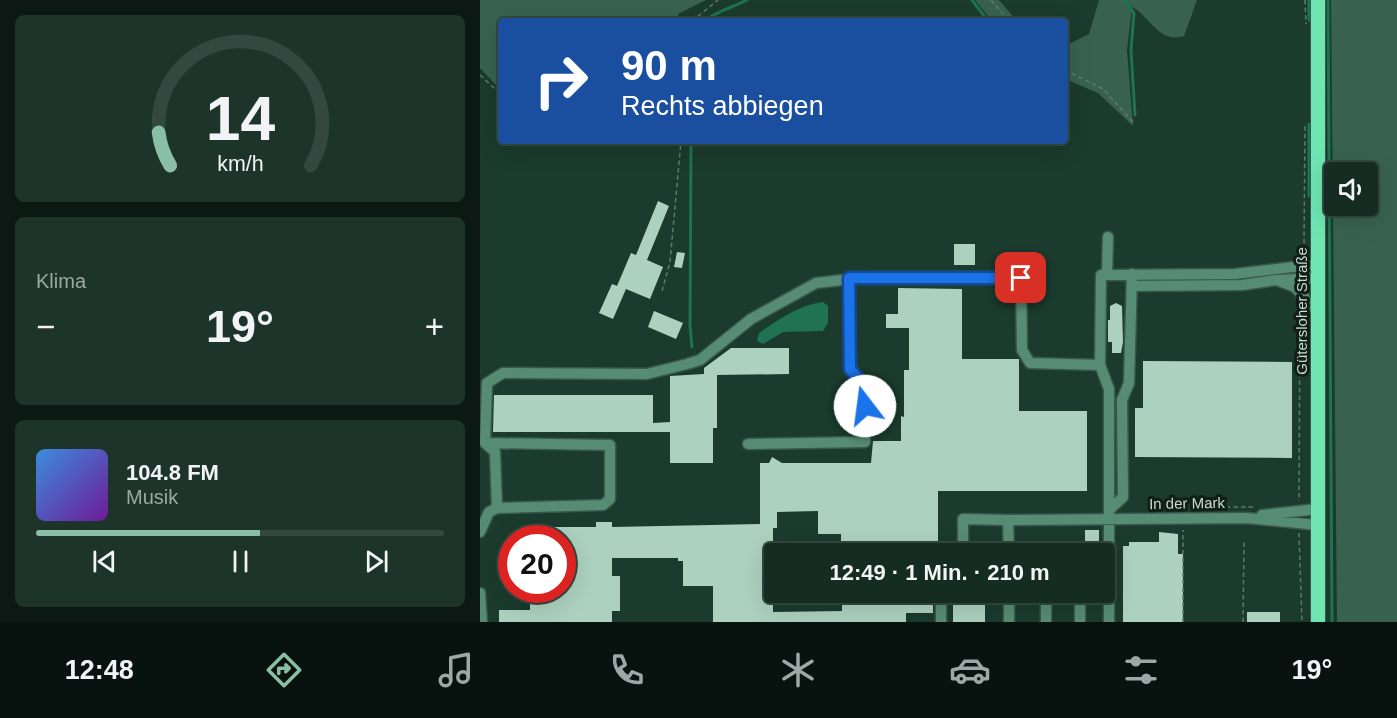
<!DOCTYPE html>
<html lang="de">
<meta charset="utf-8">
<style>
body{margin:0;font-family:Helvetica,sans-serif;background:#1d342a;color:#f1f3f6;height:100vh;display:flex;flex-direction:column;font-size:22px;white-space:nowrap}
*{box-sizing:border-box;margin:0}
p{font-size:20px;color:#9da7a5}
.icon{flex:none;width:33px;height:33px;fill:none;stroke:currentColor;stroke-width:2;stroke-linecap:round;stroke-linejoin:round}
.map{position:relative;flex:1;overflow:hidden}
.drawer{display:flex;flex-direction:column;gap:15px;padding:15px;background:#0b1813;width:480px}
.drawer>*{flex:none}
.hud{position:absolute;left:18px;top:18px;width:570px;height:126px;border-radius:6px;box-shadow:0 6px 24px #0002,0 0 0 2px #334840;background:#1a4fa0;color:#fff;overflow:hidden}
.buttons{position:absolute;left:844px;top:162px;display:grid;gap:12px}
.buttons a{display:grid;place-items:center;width:54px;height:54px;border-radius:6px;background:#142c22;box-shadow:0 6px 24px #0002,0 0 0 2px #334840;font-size:30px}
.speed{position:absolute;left:18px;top:525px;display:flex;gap:12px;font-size:30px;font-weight:700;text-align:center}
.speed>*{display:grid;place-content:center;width:78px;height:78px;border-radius:50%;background:#142c22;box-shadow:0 6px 24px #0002,0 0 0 2px #334840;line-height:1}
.speed .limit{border:9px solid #d22;background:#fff;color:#111}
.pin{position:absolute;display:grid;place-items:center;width:51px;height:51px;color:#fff;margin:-26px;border-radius:12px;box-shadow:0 3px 9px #0006}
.me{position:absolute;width:66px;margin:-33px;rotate:345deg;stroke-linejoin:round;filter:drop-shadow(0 0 4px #0008)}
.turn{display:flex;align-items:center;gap:21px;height:126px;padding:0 24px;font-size:27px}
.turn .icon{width:78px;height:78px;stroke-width:2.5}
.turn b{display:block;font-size:42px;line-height:51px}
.big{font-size:45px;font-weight:600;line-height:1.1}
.drawer .tile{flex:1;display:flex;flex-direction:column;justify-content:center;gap:9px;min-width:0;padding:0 21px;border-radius:9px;background:#1d342a}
.drawer .dial{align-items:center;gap:0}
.dial svg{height:156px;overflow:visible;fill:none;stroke:#334840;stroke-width:7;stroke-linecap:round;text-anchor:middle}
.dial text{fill:#f1f3f6;stroke:none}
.song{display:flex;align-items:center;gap:18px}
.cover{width:72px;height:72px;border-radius:9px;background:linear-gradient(135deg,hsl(210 70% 55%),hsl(280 70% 35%))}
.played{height:6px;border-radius:3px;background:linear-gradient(90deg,#8abfa5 55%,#334840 55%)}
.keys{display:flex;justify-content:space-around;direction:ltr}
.heat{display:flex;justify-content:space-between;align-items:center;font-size:33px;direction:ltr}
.trip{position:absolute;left:284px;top:543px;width:351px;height:60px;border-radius:6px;background:#142c22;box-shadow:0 6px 24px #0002,0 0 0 2px #334840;font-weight:600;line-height:60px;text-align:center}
.tabs{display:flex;height:96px;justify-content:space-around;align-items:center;background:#08120e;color:#9da7a5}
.tabs .icon{width:42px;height:42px}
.tabs .current{color:#8abfa5}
.tabs b{font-size:27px;color:#f1f3f6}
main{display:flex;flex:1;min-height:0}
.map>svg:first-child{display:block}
</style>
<main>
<section class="drawer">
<div class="tile dial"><svg viewBox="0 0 100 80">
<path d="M14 69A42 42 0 1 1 86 69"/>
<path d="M14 69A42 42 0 0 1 8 52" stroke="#8abfa5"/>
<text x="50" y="56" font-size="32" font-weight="700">14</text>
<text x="50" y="72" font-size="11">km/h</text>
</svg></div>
<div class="tile"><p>Klima</p>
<div class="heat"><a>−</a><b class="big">19°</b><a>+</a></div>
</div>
<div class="tile">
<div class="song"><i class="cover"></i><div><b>104.8 FM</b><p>Musik</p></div></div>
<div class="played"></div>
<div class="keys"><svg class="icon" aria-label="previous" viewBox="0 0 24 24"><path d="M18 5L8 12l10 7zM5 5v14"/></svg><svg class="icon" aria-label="pause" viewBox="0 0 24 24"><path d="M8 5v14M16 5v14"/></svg><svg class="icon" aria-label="next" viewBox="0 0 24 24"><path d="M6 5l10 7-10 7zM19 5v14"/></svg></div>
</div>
</section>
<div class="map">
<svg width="917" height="622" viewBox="0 0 917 622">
<rect width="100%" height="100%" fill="#1a3b2d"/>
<path fill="#38624f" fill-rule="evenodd" d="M0 0H226L198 14V21H21V87L16 85 0 68Z
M495 0H519L537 21H512Z
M619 0H717L704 36C679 44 671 17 652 7L647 50 653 126 618 93 585 79V46L609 34Z
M851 0H917V622H857ZM855 172H888V206H855Z"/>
<path fill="#1f7253" d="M343 302 348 306V323L343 331 303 332 283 344 277 341 279 333C299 319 319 305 343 302Z"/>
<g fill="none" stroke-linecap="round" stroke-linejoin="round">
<path stroke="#1f7253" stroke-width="3" d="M492 0 508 21
M644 0 654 13 651 50 655 115
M829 0V20
M848 0 852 622
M225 21C238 10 252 8 267 0
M211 141 210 326 212 347
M829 196V124"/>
</g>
<path fill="#acd1bf" d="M178 201 189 206 167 260 183 267 170 299 146 289 133 319 119 313 132 284 137 286 151 253 156 255Z
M474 244H495V265H474Z
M197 252 205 253 202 268 194 267Z
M418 288 482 289V359H539V411H607V491H458V554H361V534H338V511L297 512V528H293V612L362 611V592H453V613H426V622H233V586H203V561H198V558H132V576H140V611H132V622H19V610H50V590H82V538H72V527H116V522H132V527L280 524V463H289L292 457 302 463H391L393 441H421V416L424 417V370H429V328H406V314H418Z
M636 303 642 306 643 342 641 353H632V342H628V320H630V306Z
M174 311 203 323 196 339 168 327Z
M251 348H309V374L237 375V428H233V463H190V432H13L14 395H173V423L190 422V376L224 374V368Z
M663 361 812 362V458L655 457V408H663Z
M605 530H619V554H605Z
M679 532 698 534V554H703V622H643V546H649V542H679Z
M473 605H505V622H473Z
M767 612H800V622H767Z"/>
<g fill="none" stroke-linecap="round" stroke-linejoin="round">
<g stroke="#39584b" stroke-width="13">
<path id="minor" d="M627 275 628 237
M799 281 815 287 837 312
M652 286 762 285 796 280 838 278
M268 444 385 442V387L370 369 369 278
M17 508 15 452 5 443 7 383 23 373 167 374 207 364 220 360 271 319 336 283 388 277H541L542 350 550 363 620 365
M629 510 643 497 642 400 649 383 652 274
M782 515 838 509
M0 532 9 512 17 508 123 505 130 499V445L5 443
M483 554V519L528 520
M529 554 528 520 766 518 838 525
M529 592V622
M600 592V622
M0 593 2 622
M461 622V592
M566 622V592
M629 622V389L620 365 621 275 755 274 838 264"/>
</g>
<g stroke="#39584b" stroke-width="16">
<path id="major" d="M838 622V0"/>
</g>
<path stroke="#5e7a6e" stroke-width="1.5" stroke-dasharray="4.5 3" stroke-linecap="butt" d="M511 0 529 21
M825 0 826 24
M212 21 238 0
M585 70 623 89 654 123
M0 75 15 89 21 90
M816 256 824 243 825 123
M182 291 190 262 201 141
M817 306 820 313 819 501
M716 507H775
M819 533 822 622
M703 622V530
M763 622 764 542"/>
<use href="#minor" stroke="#578c74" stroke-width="10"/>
<use href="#major" stroke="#6ee5b3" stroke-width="14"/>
</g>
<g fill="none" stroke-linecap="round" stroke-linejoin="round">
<g stroke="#114b97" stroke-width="15">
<path id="route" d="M385 406V387L370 369 369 278H541"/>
</g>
<use href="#route" stroke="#1a73e8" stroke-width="10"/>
</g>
<g text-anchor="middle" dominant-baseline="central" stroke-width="6" stroke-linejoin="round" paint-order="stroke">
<g font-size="15" fill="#c7dad1" stroke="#111f18">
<text transform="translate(821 311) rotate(-90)">Gütersloher Straße</text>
<text transform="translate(707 503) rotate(-1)">In der Mark</text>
</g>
</g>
</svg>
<div class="buttons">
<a><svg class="icon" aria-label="sound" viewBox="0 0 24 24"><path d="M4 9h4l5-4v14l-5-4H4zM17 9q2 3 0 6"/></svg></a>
</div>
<div class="speed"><div class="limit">20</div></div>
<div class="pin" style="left:541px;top:278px;background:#d93025"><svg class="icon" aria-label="arrive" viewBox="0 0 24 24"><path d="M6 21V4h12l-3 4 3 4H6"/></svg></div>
<svg class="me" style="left:385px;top:406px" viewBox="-20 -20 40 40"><circle r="19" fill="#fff"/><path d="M0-13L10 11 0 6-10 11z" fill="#1a73e8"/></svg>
<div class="trip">12:49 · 1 Min. · 210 m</div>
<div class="hud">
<div class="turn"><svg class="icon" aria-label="right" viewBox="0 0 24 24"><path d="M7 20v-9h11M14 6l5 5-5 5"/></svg><div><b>90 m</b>Rechts abbiegen</div></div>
</div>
</div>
</main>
<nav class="tabs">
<b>12:48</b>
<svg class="icon current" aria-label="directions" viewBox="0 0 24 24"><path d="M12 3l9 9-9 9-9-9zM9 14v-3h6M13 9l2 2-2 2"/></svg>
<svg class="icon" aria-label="music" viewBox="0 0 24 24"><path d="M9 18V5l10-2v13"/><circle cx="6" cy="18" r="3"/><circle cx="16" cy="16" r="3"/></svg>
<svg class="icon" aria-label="phone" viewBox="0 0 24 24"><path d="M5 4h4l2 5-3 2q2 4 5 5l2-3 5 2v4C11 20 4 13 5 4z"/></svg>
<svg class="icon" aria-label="climate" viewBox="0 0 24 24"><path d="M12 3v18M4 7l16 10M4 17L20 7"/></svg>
<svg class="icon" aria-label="car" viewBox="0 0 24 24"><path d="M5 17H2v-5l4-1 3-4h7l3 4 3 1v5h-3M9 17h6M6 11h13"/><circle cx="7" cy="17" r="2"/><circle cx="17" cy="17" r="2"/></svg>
<svg class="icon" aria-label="filters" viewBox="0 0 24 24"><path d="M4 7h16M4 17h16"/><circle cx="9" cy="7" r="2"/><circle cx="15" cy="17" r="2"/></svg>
<b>19°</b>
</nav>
